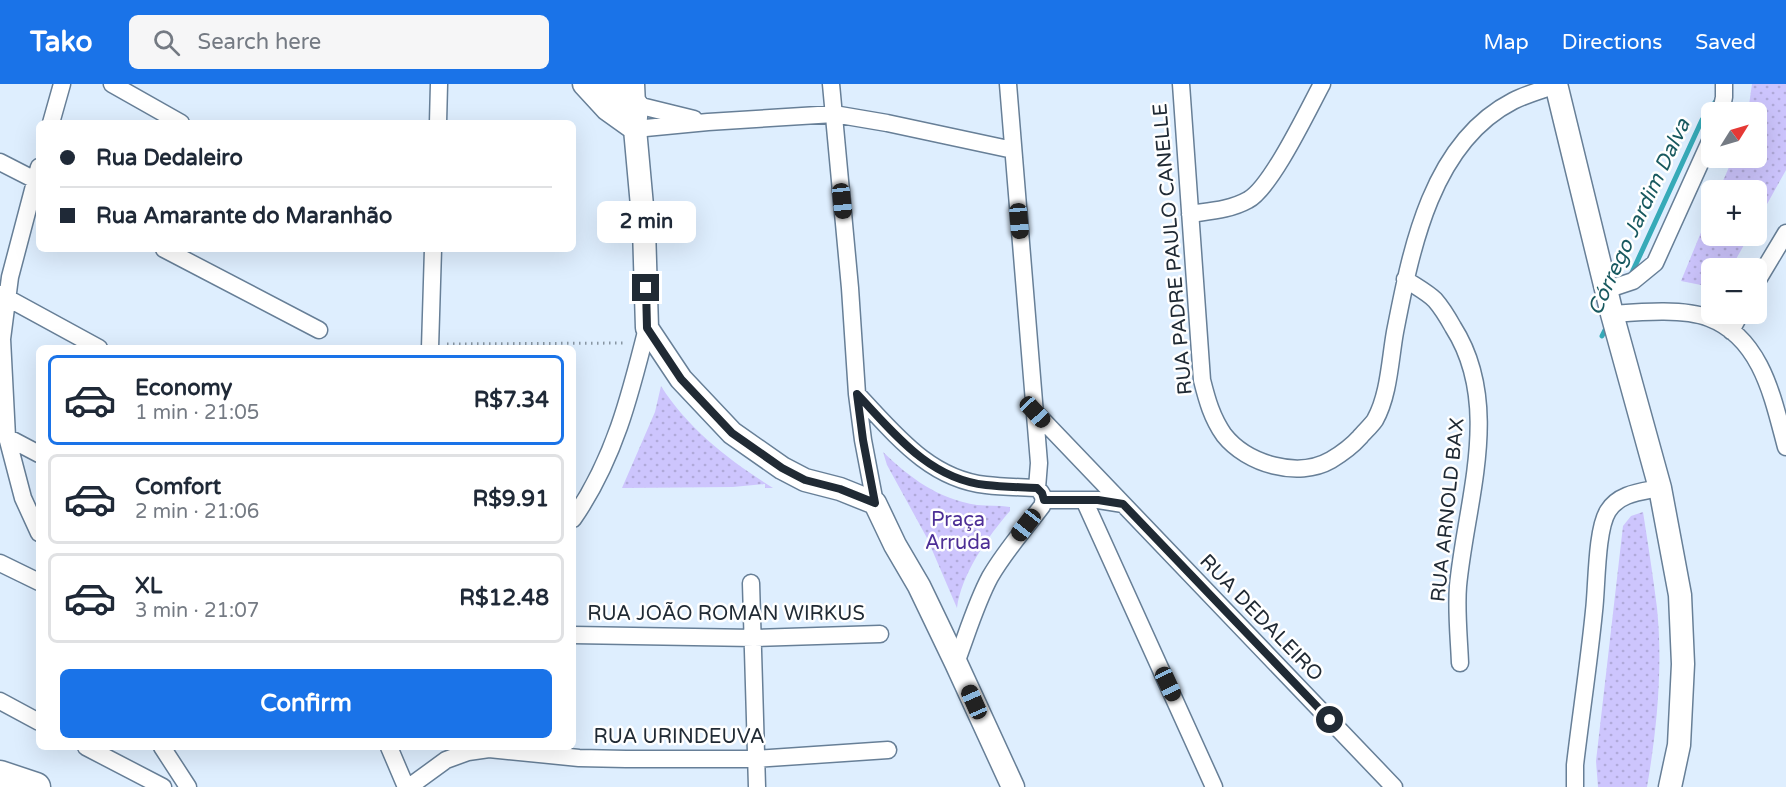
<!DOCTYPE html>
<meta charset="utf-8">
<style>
body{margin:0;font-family:"Varela Round",sans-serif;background:#f6f6f7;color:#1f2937;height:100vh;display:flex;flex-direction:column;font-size:22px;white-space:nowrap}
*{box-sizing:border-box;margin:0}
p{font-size:20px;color:#747a83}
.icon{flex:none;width:33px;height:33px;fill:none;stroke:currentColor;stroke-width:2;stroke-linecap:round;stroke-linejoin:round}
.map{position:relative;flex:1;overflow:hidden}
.panel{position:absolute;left:36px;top:261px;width:540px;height:405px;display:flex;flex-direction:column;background:#fff;border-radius:9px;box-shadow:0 6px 24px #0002}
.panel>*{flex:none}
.guide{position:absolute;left:36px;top:36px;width:540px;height:132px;border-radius:9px;box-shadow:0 6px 24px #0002;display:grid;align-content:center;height:132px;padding:0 24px;background:#fff}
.needle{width:39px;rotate:53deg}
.buttons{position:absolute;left:1701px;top:18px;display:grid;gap:12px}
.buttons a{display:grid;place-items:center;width:66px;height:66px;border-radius:9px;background:#fff;box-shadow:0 6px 24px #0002;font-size:30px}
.end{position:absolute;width:27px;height:27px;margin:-14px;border:8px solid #202a34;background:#fff;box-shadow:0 0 0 3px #fff}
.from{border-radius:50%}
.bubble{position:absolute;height:42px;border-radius:9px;background:#fff;box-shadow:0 6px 24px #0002;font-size:20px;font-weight:700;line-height:42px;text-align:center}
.car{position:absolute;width:18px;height:36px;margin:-18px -9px;border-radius:8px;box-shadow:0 0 4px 2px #0007;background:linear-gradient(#222 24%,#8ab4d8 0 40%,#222 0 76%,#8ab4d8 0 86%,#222 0)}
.guide b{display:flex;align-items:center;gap:21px;height:57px;font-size:22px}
.guide b+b{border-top:2px solid #e0e1e3}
.guide i{width:15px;height:15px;background:#1f2937}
ul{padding:10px 0 0;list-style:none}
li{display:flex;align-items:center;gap:18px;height:90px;margin:0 12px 9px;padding:0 12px;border:3px solid #e0e1e3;border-radius:9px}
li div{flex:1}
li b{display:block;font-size:22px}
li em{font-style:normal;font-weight:700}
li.active{border-color:#1a73e8}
li>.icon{width:54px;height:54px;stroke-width:1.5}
.button{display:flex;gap:12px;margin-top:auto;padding:12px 24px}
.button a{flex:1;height:69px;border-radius:9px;background:#1a73e8;color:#fff;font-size:24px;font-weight:700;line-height:69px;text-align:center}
header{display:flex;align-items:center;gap:36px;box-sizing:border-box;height:84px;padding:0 30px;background:#1a73e8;color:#fff}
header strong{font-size:28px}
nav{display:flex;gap:33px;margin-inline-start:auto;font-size:21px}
.search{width:420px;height:54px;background:#f6f6f7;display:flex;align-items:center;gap:15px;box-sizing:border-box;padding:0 21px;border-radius:9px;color:#747a83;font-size:22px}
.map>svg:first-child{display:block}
.park{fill:url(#park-dots)}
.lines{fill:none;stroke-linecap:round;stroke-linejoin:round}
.stream{stroke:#36aab8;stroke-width:5}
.street-casing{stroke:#677f97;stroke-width:19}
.secondary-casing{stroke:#677f97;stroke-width:25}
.highway-casing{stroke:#677f97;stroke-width:31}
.path{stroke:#8896a3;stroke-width:3;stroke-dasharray:1.5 4.5;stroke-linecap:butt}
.street{stroke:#fff;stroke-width:16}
.secondary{stroke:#fff;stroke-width:22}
.highway{stroke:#fff;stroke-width:28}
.route{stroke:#202a34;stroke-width:8}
.labels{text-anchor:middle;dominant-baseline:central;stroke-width:5;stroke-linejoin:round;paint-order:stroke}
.street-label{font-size:20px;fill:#202a34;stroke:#fff}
.park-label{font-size:20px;fill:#4d2f96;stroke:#fff}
.water-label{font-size:21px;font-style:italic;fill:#18595f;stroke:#fff}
</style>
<header>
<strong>Tako</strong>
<div class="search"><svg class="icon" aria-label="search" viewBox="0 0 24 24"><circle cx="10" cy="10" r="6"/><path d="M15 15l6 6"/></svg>Search here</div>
<nav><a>Map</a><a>Directions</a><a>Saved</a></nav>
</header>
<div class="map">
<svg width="1786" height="703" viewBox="0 0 1786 703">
<defs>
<pattern id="park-dots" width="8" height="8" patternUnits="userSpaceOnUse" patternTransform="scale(1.5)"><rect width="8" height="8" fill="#cdc5fd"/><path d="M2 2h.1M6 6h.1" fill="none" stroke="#b0a9d9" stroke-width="1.8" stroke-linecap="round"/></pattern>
</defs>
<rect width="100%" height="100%" fill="#deeefe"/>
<!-- park -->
<path class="park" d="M1752,0H1786V86L1757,138L1756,106H1719L1733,74H1756V28H1748Z
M1711,124L1712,152H1749L1731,184H1712L1711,203L1681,197Z
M661,302C688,345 730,377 773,404H765V400L733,403L622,404L655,328Z
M883,368C910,394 938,415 977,421C988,422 999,421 1010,423V427C988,452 961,491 957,524L927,454L887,381Z
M1643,428C1648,460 1653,492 1657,524C1663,583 1657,645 1647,703H1598L1596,677L1623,442L1631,432Z"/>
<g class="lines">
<!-- stream -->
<path class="stream" d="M1630,193L1702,36L1719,13
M1602,252L1607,242"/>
<defs>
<path id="street" d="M112,0L181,39
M636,0L637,21L694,35
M831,0L850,204L857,310L863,356L875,419
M1008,0L1039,379L1037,404
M1181,0L1202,296C1207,316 1212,334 1224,351C1247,380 1298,395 1331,376C1341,370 1352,362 1360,353C1364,348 1371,342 1375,336C1389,311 1390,276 1395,248C1411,166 1431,59 1513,17C1527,10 1542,6 1556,1
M1721,28L1724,13V0
M51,39L62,0
M438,39L439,0
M635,45L708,38L834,30L887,39L1013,66
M0,78L39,98
M39,83L10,193L2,255L7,353L23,414L39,449
M1190,130C1210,127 1230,126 1248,116C1271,104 1308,26 1322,0
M164,165L319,246
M1405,195C1415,202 1427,208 1435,216C1442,224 1448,234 1453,243C1503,321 1466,417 1458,502C1456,527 1459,554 1460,579
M1756,199L1786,149
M1606,206L1633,197L1655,179L1712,53
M0,210L99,264
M1612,230C1639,228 1684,224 1709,234C1762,254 1773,315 1786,363
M1731,247L1740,230
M430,264L433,165
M857,310C894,349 929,395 986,401C1003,403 1020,403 1037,404C1043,410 1045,414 1042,422C1024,446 1005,467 990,493C976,519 967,550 956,579
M1035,328L1394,703
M3,351L39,370
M1044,416H1098L1123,420
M1084,416L1214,703
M573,435C614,376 630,312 647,244
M0,479L39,498
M751,499L757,703
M573,551L754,554L880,550
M0,617L39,638
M86,663L163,703
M162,663L188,703
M389,663L406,703
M409,703L446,676L468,668L489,665L579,674L626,675H756L888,666
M1575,703V681C1581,630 1589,578 1594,527C1597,503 1596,446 1608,427C1619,409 1641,408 1660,404"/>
<path id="secondary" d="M584,0L607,25L635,45
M610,0L637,21L635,45L644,144L647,244L681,295L732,349L782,384L805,396L840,405L875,419L895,461L919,502L956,579L1013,703
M1556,0L1612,230L1660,404L1680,511L1683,580L1679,661L1670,703"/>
<path id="highway" d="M0,691L36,703"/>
</defs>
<!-- street casing -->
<use href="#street" class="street-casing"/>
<!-- secondary casing -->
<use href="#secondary" class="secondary-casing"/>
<!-- highway casing -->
<use href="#highway" class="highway-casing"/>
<!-- path -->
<path class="path" d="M447,260L626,259"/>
<!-- street -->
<use href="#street" class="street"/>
<!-- secondary -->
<use href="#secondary" class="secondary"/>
<!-- highway -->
<use href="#highway" class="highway"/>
</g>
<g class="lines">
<!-- route -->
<path class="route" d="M646,204L647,244L681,295L732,349L782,384L805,396L840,405L875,419L863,356L857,310C894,349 929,395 986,401C1003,403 1020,403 1037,404L1042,409L1044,416H1098L1123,420L1330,636"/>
</g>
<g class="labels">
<!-- street labels -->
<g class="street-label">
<text transform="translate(1173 165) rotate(-95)">RUA PADRE PAULO CANELLE</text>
<text transform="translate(1448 426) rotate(-84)">RUA ARNOLD BAX</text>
<text x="726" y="530">RUA JOÃO ROMAN WIRKUS</text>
<text transform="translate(1261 534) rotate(46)">RUA DEDALEIRO</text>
<text x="679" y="653">RUA URINDEUVA</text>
</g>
<!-- park labels -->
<g class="park-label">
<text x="958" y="436">Praça<tspan x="958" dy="23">Arruda</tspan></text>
</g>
<!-- water labels -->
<g class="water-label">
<text transform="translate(1639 133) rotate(-65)">Córrego Jardim Dalva</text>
</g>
</g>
</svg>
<div class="buttons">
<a><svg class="needle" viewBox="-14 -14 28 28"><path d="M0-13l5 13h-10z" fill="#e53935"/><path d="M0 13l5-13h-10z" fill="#747a83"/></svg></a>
<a>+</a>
<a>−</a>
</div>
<i class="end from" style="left:1330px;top:636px"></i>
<i class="end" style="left:646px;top:204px"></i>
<div class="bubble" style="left:597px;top:117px;width:99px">2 min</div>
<i class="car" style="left:842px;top:117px;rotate:174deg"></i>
<i class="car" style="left:1019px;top:137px;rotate:175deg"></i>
<i class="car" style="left:1035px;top:328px;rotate:137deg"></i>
<i class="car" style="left:1026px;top:441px;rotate:218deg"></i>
<i class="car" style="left:1168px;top:600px;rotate:155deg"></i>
<i class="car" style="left:974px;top:618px;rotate:336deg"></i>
<div class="guide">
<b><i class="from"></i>Rua Dedaleiro</b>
<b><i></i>Rua Amarante do Maranhão</b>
</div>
<section class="panel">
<ul>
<li class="active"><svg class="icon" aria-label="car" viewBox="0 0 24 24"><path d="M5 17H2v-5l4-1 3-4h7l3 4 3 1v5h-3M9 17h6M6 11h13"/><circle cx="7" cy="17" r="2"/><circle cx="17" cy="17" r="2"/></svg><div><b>Economy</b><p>1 min · 21:05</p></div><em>R$7.34</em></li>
<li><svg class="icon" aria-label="car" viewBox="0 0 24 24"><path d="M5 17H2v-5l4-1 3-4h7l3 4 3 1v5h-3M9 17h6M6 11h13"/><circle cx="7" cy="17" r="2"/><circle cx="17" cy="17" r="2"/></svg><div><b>Comfort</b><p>2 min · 21:06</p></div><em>R$9.91</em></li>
<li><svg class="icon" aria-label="car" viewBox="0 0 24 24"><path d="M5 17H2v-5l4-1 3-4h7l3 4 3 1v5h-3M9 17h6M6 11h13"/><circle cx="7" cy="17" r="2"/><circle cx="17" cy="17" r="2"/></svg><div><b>XL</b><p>3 min · 21:07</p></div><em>R$12.48</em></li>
</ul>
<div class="button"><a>Confirm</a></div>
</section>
</div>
